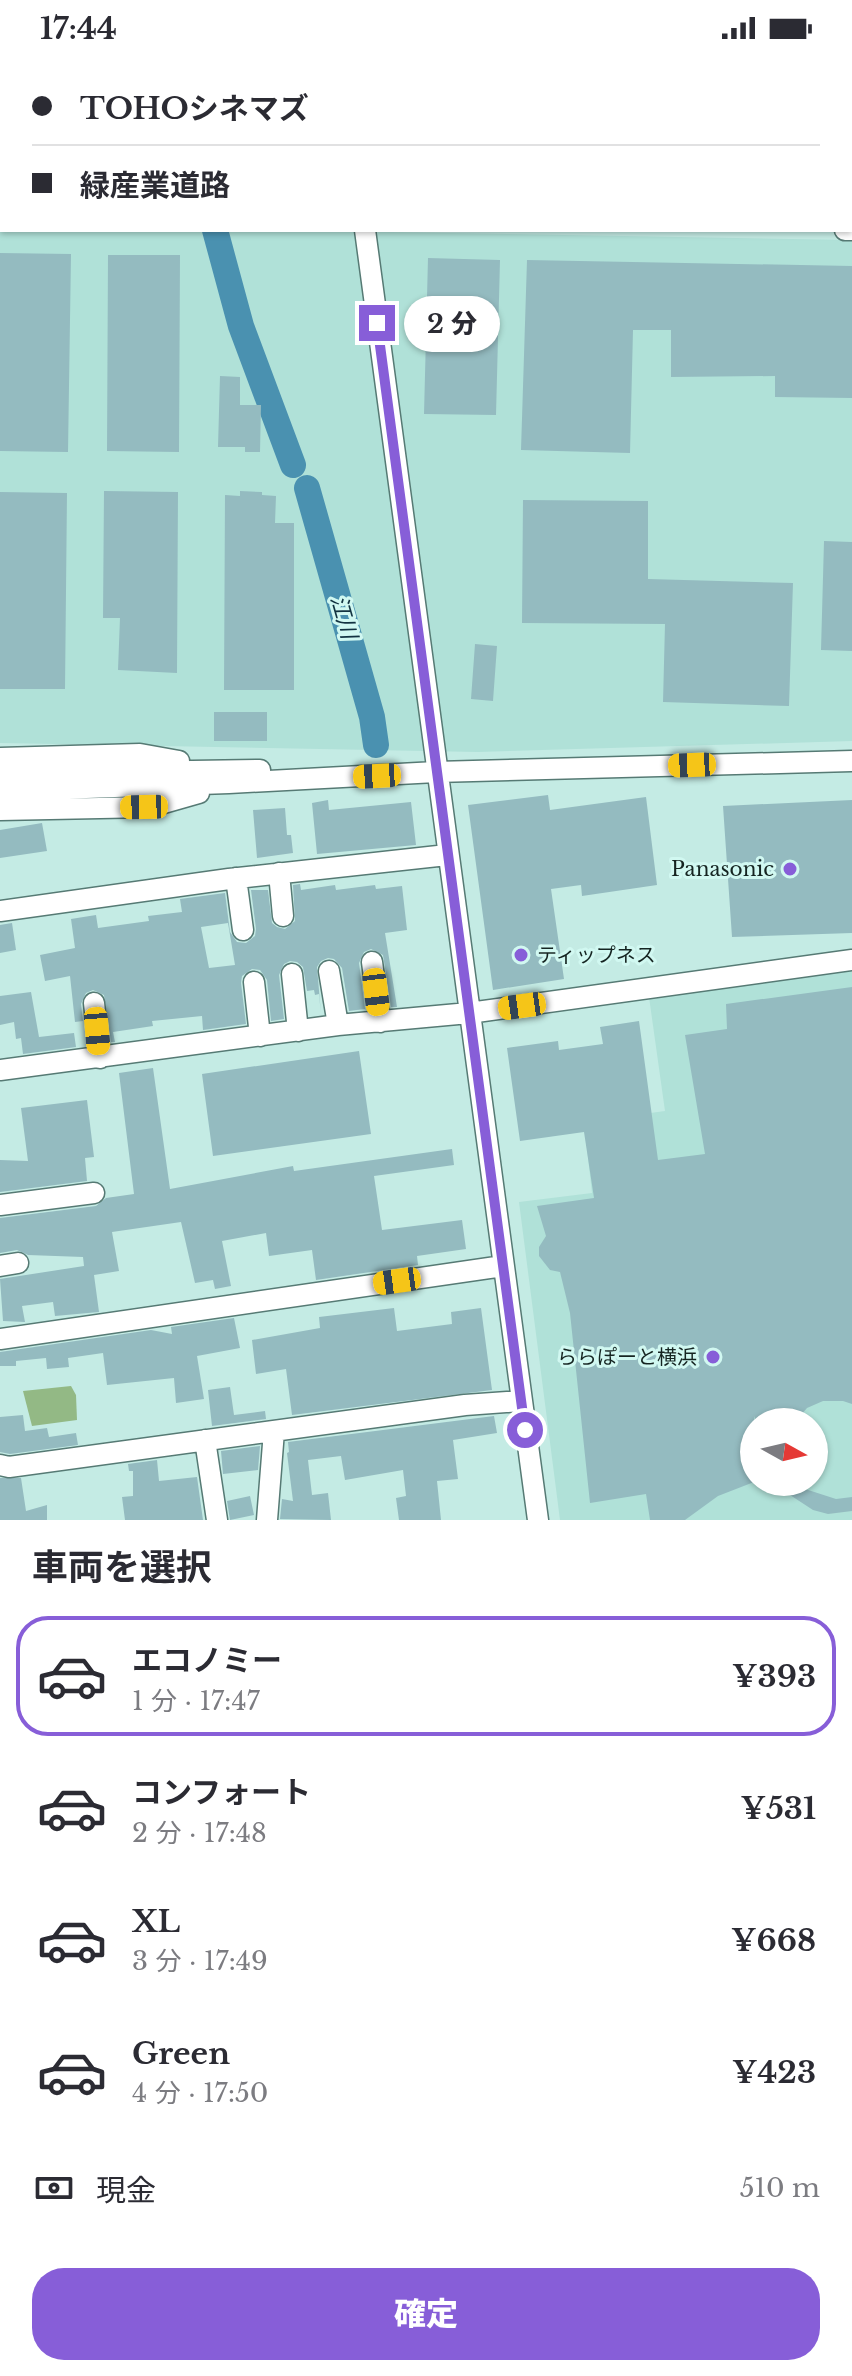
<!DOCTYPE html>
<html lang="ja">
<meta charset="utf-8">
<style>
body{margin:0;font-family:"Libre Baskerville","Noto Sans JP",serif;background:#f2f2f3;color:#2b2b33;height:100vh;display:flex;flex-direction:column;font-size:30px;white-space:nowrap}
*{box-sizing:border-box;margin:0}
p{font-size:26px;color:#7c7c81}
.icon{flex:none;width:44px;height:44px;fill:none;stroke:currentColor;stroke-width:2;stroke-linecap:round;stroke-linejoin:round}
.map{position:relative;height:1464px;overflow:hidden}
.sheet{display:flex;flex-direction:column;background:#fff;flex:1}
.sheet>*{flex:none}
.banner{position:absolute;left:0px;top:0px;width:852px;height:176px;box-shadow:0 2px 6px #0004;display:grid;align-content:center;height:176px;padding:0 32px;background:#fff}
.needle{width:52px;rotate:98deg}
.buttons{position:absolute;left:740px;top:1352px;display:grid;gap:16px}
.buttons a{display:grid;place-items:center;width:88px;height:88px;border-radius:50%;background:#fff;box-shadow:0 2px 6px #0004;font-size:40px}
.end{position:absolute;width:36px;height:36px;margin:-18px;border:10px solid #875ed8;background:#fff;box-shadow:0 0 0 4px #fff}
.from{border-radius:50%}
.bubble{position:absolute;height:56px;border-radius:28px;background:#fff;box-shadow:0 2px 6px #0004;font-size:26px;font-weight:800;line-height:56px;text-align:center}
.car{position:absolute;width:24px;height:48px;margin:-24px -12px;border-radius:10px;box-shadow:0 0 6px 2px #0007;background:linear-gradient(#f5c518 24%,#345 0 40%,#f5c518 0 76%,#345 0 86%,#f5c518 0)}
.banner b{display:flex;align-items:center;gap:28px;height:76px;font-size:30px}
.banner b+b{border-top:2px solid #e1e1e2}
.banner i{width:20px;height:20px;background:#2b2b33}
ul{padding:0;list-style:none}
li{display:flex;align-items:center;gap:24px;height:120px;margin:0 16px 12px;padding:0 16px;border:4px solid transparent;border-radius:32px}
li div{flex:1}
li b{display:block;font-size:30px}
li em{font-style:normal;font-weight:800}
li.selected{border-color:#875ed8}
li>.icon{width:72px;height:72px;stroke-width:1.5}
h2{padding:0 32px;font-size:36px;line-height:96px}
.pay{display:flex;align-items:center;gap:20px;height:88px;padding:0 32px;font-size:30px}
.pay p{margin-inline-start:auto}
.action{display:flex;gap:16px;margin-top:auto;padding:16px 32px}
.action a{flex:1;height:92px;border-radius:32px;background:#875ed8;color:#fff;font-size:32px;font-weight:800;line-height:92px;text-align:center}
.status{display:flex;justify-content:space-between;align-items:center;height:56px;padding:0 40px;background:#fff;direction:ltr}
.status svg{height:22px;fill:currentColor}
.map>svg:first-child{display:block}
.built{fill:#b0e1d8;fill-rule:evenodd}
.forest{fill:#93b985}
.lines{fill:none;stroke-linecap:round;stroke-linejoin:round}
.river{stroke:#4a91b0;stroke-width:26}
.building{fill:#94bbc0;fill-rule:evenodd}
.minor-casing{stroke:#567a74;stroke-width:23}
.minor{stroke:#fff;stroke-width:20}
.route{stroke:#875ed8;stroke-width:10}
.poi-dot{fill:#875ed8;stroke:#d1f8f1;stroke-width:3}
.labels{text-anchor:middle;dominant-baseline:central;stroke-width:6;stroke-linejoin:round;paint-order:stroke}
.poi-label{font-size:20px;fill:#152421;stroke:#d1f8f1;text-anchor:end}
.water-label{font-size:22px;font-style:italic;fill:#123341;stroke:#d1f8f1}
</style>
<div class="status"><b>17:44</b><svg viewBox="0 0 49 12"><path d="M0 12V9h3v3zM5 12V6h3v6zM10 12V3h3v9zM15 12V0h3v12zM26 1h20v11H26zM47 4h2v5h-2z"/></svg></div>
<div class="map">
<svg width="852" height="1464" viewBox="0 0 852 1464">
<rect width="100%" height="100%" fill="#c4ebe4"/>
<!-- built -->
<path class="built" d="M0,169L2,174H271L852,184V685L478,696L0,687Z
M852,914V1464H560L519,1146L592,1137L584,1066L665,1055L649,941ZM754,1366H814V1426H754Z"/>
<!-- forest -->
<path class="forest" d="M71,1330L76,1339L77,1364L32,1370L23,1335Z"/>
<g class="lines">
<!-- river -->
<path class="river" d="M150,0L151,2
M215,174L241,270L293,409
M307,432L372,661L376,689"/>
</g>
<!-- building -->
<path class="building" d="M0,197L71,198L68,396L0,395Z
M108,199H180L179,396L107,395Z
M428,202L500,204L496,359L424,358Z
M527,204L852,210V342L775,341V320L671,321V274H633L630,397L521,394Z
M220,320L240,321V349H261L260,396H245V391H218Z
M104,435L178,436L177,617L118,614L120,562H103Z
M240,435L262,436V439L276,440L275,467H294V634H224L225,439L240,440Z
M0,436L67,437L65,633H0Z
M523,444L648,445V523L793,527L789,650L663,646L665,568L522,567Z
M824,485L852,486V595L821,594Z
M475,588L497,590L493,645L471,643Z
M214,656H267V685H214Z
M548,739L550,754L646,741L657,829L582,840L581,829L551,833L564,923L493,934L468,749Z
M328,744L329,754L411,746L416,789L317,798L312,747Z
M852,744V877L732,881L723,750Z
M285,752L287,779H291L293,797L257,802L253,754Z
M42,767L47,795L0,802V774Z
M300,828L301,834L335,829L336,834L375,829L376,833L402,830L407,874L385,877L397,951H391L383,899L371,893L364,896L359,907L365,953L349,955L342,912L334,903L328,902L321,905L317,911L321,958L319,938L315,939L314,934L307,935L303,911L297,906L290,905L284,908L279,919L284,963L271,965L267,924L260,914L252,913L242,920L241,927L246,968L203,974L202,960L152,965L153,970L113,976L115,986H111L104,939L93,934L86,937L81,948L83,965L75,966L70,920L45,925L40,899L75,892L71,863L96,859L98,872L149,865L148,860L182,856L180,843L225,837L230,876L237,886L246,887L255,880L256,873L251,834H268L272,867L277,871L285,873L295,865L293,829ZM228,867L235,909L209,912L201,871Z
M12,867L16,894L0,897V869Z
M852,931V1348L843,1345H823L807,1352L795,1366H756L754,1360V1426L718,1440L685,1464H650L646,1438L590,1447L570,1257L560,1216L550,1214L539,1200V1191L546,1180L537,1150L594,1142L584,1076L520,1085L507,992L558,985L559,994L603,988L600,971L639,965L658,1104L705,1098L685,979L727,973L726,948Z
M31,936L39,981L74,977L76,991L23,998L21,982L16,983L14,966L0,969V940Z
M359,995L371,1078L213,1100L202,1018Z
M153,1012L170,1133L293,1110L294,1115L452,1093L454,1109L374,1120L382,1174L462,1164L466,1193L417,1200L418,1209L316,1224L312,1194L269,1200L266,1177L222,1185L231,1230L215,1233L213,1224L195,1227L181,1166L112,1176L119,1215L94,1219L99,1256L55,1260L53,1246L22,1250L25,1266L3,1265L0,1223L84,1210L83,1201L28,1199L17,1194L0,1197V1162L96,1150L106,1142L134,1138L119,1017Z
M87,1044L94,1101L85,1102L87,1125L0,1136V1104L28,1105L21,1052Z
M394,1252L397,1275L452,1268L451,1256L481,1252L492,1334L292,1359L286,1313L256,1318L252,1284L320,1272L319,1261Z
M234,1262L240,1292L197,1300L204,1343L176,1347L174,1322L107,1329L103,1297L68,1302L69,1311L47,1313L46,1302L16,1305V1310H0V1296L151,1274L172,1278L171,1271Z
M230,1331L234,1359L265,1355L266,1363L212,1370L208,1334Z
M23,1359L25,1375L47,1372L49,1381L76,1377L78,1389L10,1398L0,1396V1361Z
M494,1360L497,1377L453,1384L458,1423L437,1425L441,1464H399L396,1442L406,1440L403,1414L345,1424L341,1400L308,1404L312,1439L328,1437L331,1464L280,1463L282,1443L293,1445L287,1397L289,1396L288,1386Z
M260,1390L258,1414L223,1418L221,1395Z
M157,1404L159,1425L197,1421L203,1464H125L122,1441L133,1440V1415H129L128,1408Z
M0,1422H21L26,1455L47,1449V1464H0Z
M777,1426H799L805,1433L836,1443L852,1441V1455L828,1458L813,1454L790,1439Z
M250,1440L254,1459L230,1464L227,1445Z"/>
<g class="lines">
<defs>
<path id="minor" d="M139,0L140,2
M342,0V2
M0,162L2,163
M365,174L538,1464
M845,174H852
M0,702L140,698L179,705
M0,718L260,714
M0,735L229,727L436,716L852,705
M0,754L150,751L199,737
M279,817L283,860
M236,822L243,874
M0,855L229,823L447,799
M372,906L380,966
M329,915L338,969
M292,918L298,975
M254,926L260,980
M94,947L100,1002
M0,1014L338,969L469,957L852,904
M0,1149L94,1137
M0,1210L18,1207
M0,1283L503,1210
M205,1384L217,1464
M0,1409L9,1411L465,1349L521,1345
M267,1464L274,1375"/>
</defs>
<!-- minor casing -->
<use href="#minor" class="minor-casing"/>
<!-- minor -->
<use href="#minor" class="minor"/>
</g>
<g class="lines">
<!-- route -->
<path class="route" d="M377,267L525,1374"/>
</g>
<!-- markers -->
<g class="poi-dot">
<circle cx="790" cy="813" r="8"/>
<circle cx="521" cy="899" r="8"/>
<circle cx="713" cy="1301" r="8"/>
</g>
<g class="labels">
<!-- poi labels -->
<g class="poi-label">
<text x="774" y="813">Panasonic</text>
<text x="537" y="899" text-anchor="start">ティップネス</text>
<text x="697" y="1301">ららぽーと横浜</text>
</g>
<!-- water labels -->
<g class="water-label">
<text transform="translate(344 561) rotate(74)">江川</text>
</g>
</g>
</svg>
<div class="buttons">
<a><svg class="needle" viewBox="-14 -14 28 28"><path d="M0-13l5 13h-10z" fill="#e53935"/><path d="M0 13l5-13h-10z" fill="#7c7c81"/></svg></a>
</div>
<i class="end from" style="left:525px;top:1374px"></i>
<i class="end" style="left:377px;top:267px"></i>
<div class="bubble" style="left:404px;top:240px;width:96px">2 分</div>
<i class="car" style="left:692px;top:709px;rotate:268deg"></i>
<i class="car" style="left:377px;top:720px;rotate:267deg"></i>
<i class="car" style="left:144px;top:751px;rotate:269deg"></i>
<i class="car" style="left:376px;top:936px;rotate:173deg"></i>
<i class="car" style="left:522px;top:950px;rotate:262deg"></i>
<i class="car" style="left:97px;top:975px;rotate:175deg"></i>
<i class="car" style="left:397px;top:1225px;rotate:262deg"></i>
<div class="banner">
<b><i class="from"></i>TOHOシネマズ</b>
<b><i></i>緑産業道路</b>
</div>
</div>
<section class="sheet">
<h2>車両を選択</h2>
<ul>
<li class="selected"><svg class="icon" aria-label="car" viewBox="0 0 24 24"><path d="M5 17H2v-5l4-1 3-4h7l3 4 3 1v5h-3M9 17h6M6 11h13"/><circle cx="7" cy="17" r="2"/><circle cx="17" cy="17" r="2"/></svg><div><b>エコノミー</b><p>1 分 · 17:47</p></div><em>¥393</em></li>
<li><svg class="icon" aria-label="car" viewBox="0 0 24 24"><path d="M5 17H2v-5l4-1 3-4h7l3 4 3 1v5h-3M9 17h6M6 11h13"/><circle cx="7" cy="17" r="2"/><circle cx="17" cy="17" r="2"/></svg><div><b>コンフォート</b><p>2 分 · 17:48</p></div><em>¥531</em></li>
<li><svg class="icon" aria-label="car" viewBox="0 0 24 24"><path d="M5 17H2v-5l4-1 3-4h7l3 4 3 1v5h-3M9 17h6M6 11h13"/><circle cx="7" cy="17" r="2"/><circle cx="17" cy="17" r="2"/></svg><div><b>XL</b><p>3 分 · 17:49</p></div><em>¥668</em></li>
<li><svg class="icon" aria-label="car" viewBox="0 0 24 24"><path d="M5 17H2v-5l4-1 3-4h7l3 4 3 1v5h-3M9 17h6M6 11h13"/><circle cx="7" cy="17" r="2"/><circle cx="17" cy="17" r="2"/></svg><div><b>Green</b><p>4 分 · 17:50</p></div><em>¥423</em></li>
</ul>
<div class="pay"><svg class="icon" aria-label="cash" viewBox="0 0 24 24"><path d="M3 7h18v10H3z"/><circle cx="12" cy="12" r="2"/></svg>現金<p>510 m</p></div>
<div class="action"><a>確定</a></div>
</section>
